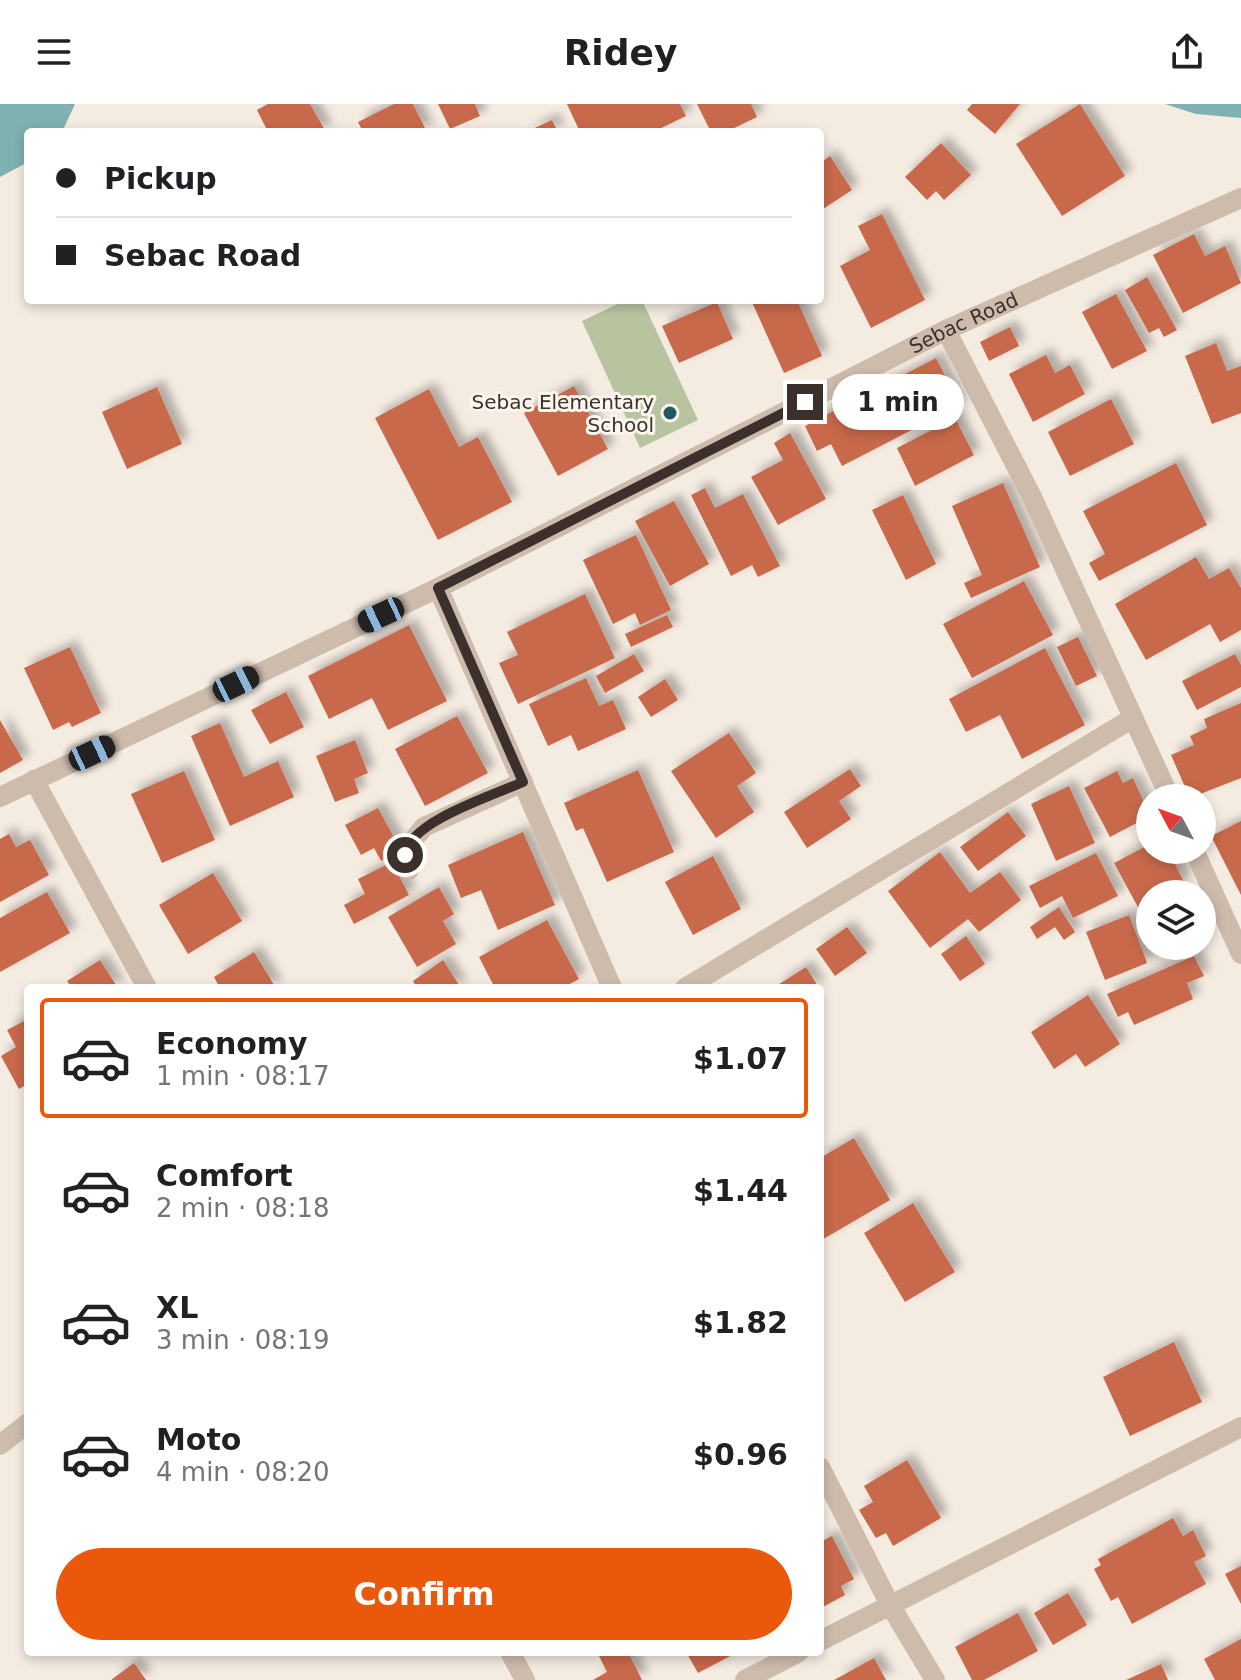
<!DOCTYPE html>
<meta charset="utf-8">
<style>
body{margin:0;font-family:"DejaVu Sans",sans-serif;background:#f2f2f2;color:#202124;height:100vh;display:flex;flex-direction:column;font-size:30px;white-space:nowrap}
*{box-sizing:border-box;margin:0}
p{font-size:26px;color:#757577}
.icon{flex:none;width:44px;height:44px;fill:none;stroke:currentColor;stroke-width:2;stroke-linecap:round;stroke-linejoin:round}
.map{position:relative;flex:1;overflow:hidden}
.sheet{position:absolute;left:24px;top:880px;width:800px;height:672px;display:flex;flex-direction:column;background:#fff;border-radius:8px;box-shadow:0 4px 12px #0003}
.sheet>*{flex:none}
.banner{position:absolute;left:24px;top:24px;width:800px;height:176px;border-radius:8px;box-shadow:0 4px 12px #0003;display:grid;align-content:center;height:176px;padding:0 32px;background:#fff}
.needle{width:52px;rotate:311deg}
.fabs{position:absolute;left:1136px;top:680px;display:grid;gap:16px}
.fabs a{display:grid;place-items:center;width:80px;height:80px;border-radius:50%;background:#fff;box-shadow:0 4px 12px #0003;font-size:40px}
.end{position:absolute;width:36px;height:36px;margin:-18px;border:10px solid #3b302b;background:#fff;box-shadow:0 0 0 4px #fff}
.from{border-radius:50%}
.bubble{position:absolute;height:56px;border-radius:28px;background:#fff;box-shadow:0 4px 12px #0003;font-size:26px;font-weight:600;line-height:56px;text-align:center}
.car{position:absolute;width:24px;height:48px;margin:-24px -12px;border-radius:10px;box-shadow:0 0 6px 2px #0007;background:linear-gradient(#222 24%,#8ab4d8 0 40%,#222 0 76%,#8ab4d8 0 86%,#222 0)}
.banner b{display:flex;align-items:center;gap:28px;height:76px;font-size:30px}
.banner b+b{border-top:2px solid #e0e0e0}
.banner i{width:20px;height:20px;background:#202124}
ul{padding:14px 0 0;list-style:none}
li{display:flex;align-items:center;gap:24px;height:120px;margin:0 16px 12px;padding:0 16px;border:4px solid transparent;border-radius:8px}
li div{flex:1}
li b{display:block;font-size:30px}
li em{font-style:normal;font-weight:600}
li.on{border-color:#ea580c}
li>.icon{width:72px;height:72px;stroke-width:1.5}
.cta{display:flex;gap:16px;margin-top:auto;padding:16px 32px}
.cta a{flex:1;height:92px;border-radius:48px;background:#ea580c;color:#fff;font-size:32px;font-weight:600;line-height:92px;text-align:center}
header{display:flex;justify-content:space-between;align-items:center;height:104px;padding:0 32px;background:#fff;font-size:36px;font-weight:600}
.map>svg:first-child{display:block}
.green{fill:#b8c4a0}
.water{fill:#7fb0b2}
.building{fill:#c8694b;filter:url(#shadow)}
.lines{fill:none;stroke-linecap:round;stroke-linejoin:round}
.minor{stroke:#cdbbac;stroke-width:20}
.route{stroke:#3b302b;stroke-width:10}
.poi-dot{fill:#1f5a5e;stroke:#fbf5ee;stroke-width:3}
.labels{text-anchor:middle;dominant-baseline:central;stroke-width:6;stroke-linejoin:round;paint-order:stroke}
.street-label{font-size:20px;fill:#3b302b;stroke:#fbf5ee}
.poi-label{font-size:20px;fill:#3b302b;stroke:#fbf5ee;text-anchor:end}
</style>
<header><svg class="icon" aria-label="menu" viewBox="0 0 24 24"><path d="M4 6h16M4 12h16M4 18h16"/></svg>Ridey<svg class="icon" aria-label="share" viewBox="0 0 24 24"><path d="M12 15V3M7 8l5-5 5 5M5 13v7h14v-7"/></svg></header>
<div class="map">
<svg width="1241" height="1576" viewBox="0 0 1241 1576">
<defs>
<filter id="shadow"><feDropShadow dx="7" dy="-7" stdDeviation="4" flood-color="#0004"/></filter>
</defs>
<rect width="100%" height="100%" fill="#f4ebe1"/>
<!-- green -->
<path class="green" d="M626,196H642L698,316L640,344L582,217Z"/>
<!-- water -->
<path class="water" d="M0,0H75L62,28H28V58L0,73Z
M1165,0H1241V14L1196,10Z"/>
<!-- building -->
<path class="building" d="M268,0H310L326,28H268L257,6Z
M394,0H413L427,28H363L358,18Z
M438,0H475L480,12L450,25Z
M567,0H680L686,12L653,28H580Z
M697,0H751L757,13L726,28H711Z
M972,0H1020L995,30L967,6Z
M1080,0L1125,72L1062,112L1016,40Z
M552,16L558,28H526Z
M941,39L971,71L944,96L936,87L927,96L905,73Z
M830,52L852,86L820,107V59Z
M882,110L925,196L871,224L840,162L870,146L858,122Z
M1194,130L1205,152L1225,142L1241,179L1183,209L1153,151Z
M1147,173L1177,226L1164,233L1159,224L1149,229L1125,186Z
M1116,190L1147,247L1112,265L1082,208Z
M751,196H797L822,252L784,269Z
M717,198L733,235L679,259L662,222Z
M1010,223L1019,242L989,257L980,238Z
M1216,239L1227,267L1241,262V309L1212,320L1185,252Z
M1046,251L1055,269L1070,261L1085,290L1033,318L1009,270Z
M936,254L960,301L842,362L831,340L817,347L805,322Z
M574,282L608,345L558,372L524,309Z
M157,283L182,340L127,365L102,308Z
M429,285L459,343L478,333L512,398L438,436L375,314Z
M1111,295L1134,340L1070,372L1048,328Z
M955,314L974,351L915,382L897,344Z
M790,329L826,395L778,421L751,373L783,356L774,339Z
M1176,359L1207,421L1099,477L1089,459L1105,450L1083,407Z
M1003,379L1040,463L971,494L964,479L982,471L952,402Z
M705,384L715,404L743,390L780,462L758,473L752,461L731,472L691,391Z
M903,391L936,460L906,476L872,406Z
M674,397L709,460L670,482L635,417Z
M636,431L671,506L640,521L635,509L613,520L583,456Z
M1196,453L1209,475L1229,464L1241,484V526L1220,538L1210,520L1146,556L1115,500Z
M1024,477L1053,531L972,574L943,520Z
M585,490L615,554L518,600L499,559L518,551L507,528Z
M667,511L673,523L631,543L625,530Z
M409,521L447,597L388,626L372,594L329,615L308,572Z
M1078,533L1097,572L1076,582L1057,543Z
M70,543L101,609L72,623L69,618L53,626L24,564Z
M1045,544L1085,621L1022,655L1000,611L966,628L949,595Z
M634,550L644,567L605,589L596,572Z
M1235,550L1241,561V583L1197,606L1182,577Z
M586,574L599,602L613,596L626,625L578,647L571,631L548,642L529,600Z
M665,575L678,596L651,613L638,593Z
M286,588L304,623L270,640L251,606Z
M1241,599V674L1190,694L1171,651L1194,641L1190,632L1207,624L1204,615Z
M457,612L488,669L425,702L395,645Z
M0,616L23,656L0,669Z
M220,619L244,673L278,657L294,693L230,722L191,632Z
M729,629L756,669L737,682L754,708L716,734L671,667Z
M355,636L368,669L354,675L359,689L335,698L316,652Z
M850,665L861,682L839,697L851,715L807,744L784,708Z
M638,666L674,748L607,778L583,724L576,727L564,699Z
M184,667L215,736L162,759L131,690Z
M1117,667L1123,679L1133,674L1150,712L1110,733L1084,684Z
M1069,682L1095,739L1056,757L1031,700Z
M378,704L401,746L381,757L374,744L361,751L345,721Z
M1008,708L1026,732L978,767L960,743Z
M1241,717V791L1211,732Z
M523,728L555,801L498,826L481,786L461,794L448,761Z
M9,730L16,743L30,736L49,771L0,798V735Z
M1150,740V746H1168L1185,780L1166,790H1150V799L1139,805L1114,759Z
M940,748L970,789L1000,768L1021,796L979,828L968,815L930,844L888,787Z
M1096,749L1118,792L1073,814L1062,792L1040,804L1029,782Z
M713,752L741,805L693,831L665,778Z
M392,758L409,791L354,820L344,801L365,790L358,775Z
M213,769L242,817L188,850L159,801Z
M439,783L454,810L443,817L456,840L417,863L388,813Z
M47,788L70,829L0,868V814Z
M1059,803L1075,828L1064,836L1055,823L1037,835L1030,823Z
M1129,811L1147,859L1105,876L1086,828Z
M547,816L579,875L562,884H495L479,853Z
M847,823L867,849L835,872L816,845Z
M966,832L985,860L960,877L941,850Z
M254,848L276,884H220L214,873Z
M1194,852L1204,872L1187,879L1193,895L1134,921L1128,908L1118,913L1107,890Z
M100,856L118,884H72L67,877Z
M443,856L461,884H417L413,877Z
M806,863L819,884H773Z
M1088,891L1120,940L1085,963L1076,950L1054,965L1031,928Z
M28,915V980L19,985L1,952L16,943L7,926Z
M854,1034L890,1096L820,1137V1054Z
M913,1099L955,1168L905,1198L864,1129Z
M1174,1238L1202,1298L1130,1332L1103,1273Z
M907,1356L941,1414L893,1442L886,1429L876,1434L859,1406L873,1398L864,1382Z
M1173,1414L1183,1432L1193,1426L1206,1452L1194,1458L1206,1480L1132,1520L1118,1493L1111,1497L1094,1465L1101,1461L1098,1455Z
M832,1432L854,1475L841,1482L845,1491L823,1503L820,1438Z
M1241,1462V1500L1225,1470Z
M1068,1489L1087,1521L1053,1541L1034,1509Z
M1018,1509L1038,1547L984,1576H972L955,1543Z
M1241,1535V1576H1215L1204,1555Z
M597,1548H628L642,1576H593L607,1568Z
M686,1548H738L698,1569Z
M874,1554L886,1576H834Z
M134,1559L146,1576H111Z
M1161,1560L1168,1576H1126Z"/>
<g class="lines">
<!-- minor -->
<g class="minor">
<path d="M946,226L1031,391L1170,694"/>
<path d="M438,484L612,884"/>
<path d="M34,676L147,884"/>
<path id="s1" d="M0,693L438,484L946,226L1241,94"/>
<path d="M1194,746L1241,850"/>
<path d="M409,766L406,744L424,723L523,678"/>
<path d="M685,884L1133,614"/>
<path d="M0,1341L28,1319"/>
<path d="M820,1363L890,1501L935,1576"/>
<path d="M820,1537L1241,1323"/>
<path d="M510,1548L525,1576"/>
<path d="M745,1576L799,1548"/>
</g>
</g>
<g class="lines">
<!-- route -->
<path class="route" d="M405,751C408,718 494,691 523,678L438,484L805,298"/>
</g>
<!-- markers -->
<circle class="poi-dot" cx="670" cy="309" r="8"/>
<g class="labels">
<!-- street labels -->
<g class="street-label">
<text stroke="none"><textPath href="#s1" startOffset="1074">Sebac Road</textPath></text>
</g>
<!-- poi labels -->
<g class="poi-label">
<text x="654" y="298">Sebac Elementary<tspan x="654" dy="23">School</tspan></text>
</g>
</g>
</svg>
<div class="fabs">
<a><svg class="needle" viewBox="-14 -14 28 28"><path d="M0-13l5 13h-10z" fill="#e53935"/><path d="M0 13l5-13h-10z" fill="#757577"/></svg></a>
<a><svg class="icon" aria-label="layers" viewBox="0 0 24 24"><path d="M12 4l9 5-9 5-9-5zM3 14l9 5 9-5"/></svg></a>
</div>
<i class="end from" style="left:405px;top:751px"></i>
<i class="end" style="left:805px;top:298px"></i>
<div class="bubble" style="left:832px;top:270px;width:132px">1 min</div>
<i class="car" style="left:381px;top:511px;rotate:245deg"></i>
<i class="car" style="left:236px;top:580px;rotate:64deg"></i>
<i class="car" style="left:92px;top:649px;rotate:65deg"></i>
<div class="banner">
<b><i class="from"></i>Pickup</b>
<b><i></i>Sebac Road</b>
</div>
<section class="sheet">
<ul>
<li class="on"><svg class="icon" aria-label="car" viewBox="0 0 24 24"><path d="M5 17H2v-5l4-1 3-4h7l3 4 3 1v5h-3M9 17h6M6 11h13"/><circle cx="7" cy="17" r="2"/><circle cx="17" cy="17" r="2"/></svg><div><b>Economy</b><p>1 min · 08:17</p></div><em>$1.07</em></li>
<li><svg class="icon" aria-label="car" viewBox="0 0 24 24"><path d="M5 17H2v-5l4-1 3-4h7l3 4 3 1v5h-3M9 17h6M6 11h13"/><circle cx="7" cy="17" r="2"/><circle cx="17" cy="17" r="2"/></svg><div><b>Comfort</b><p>2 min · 08:18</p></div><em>$1.44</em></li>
<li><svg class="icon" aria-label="car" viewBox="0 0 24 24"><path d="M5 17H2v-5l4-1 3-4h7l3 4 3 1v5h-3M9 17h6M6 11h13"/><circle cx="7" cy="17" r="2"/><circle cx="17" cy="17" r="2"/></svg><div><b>XL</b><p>3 min · 08:19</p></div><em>$1.82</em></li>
<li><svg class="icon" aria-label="car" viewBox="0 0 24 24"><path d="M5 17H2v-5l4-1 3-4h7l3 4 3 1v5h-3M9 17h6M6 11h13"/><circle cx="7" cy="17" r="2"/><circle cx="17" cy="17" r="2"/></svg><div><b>Moto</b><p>4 min · 08:20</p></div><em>$0.96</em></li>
</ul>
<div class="cta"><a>Confirm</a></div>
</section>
</div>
